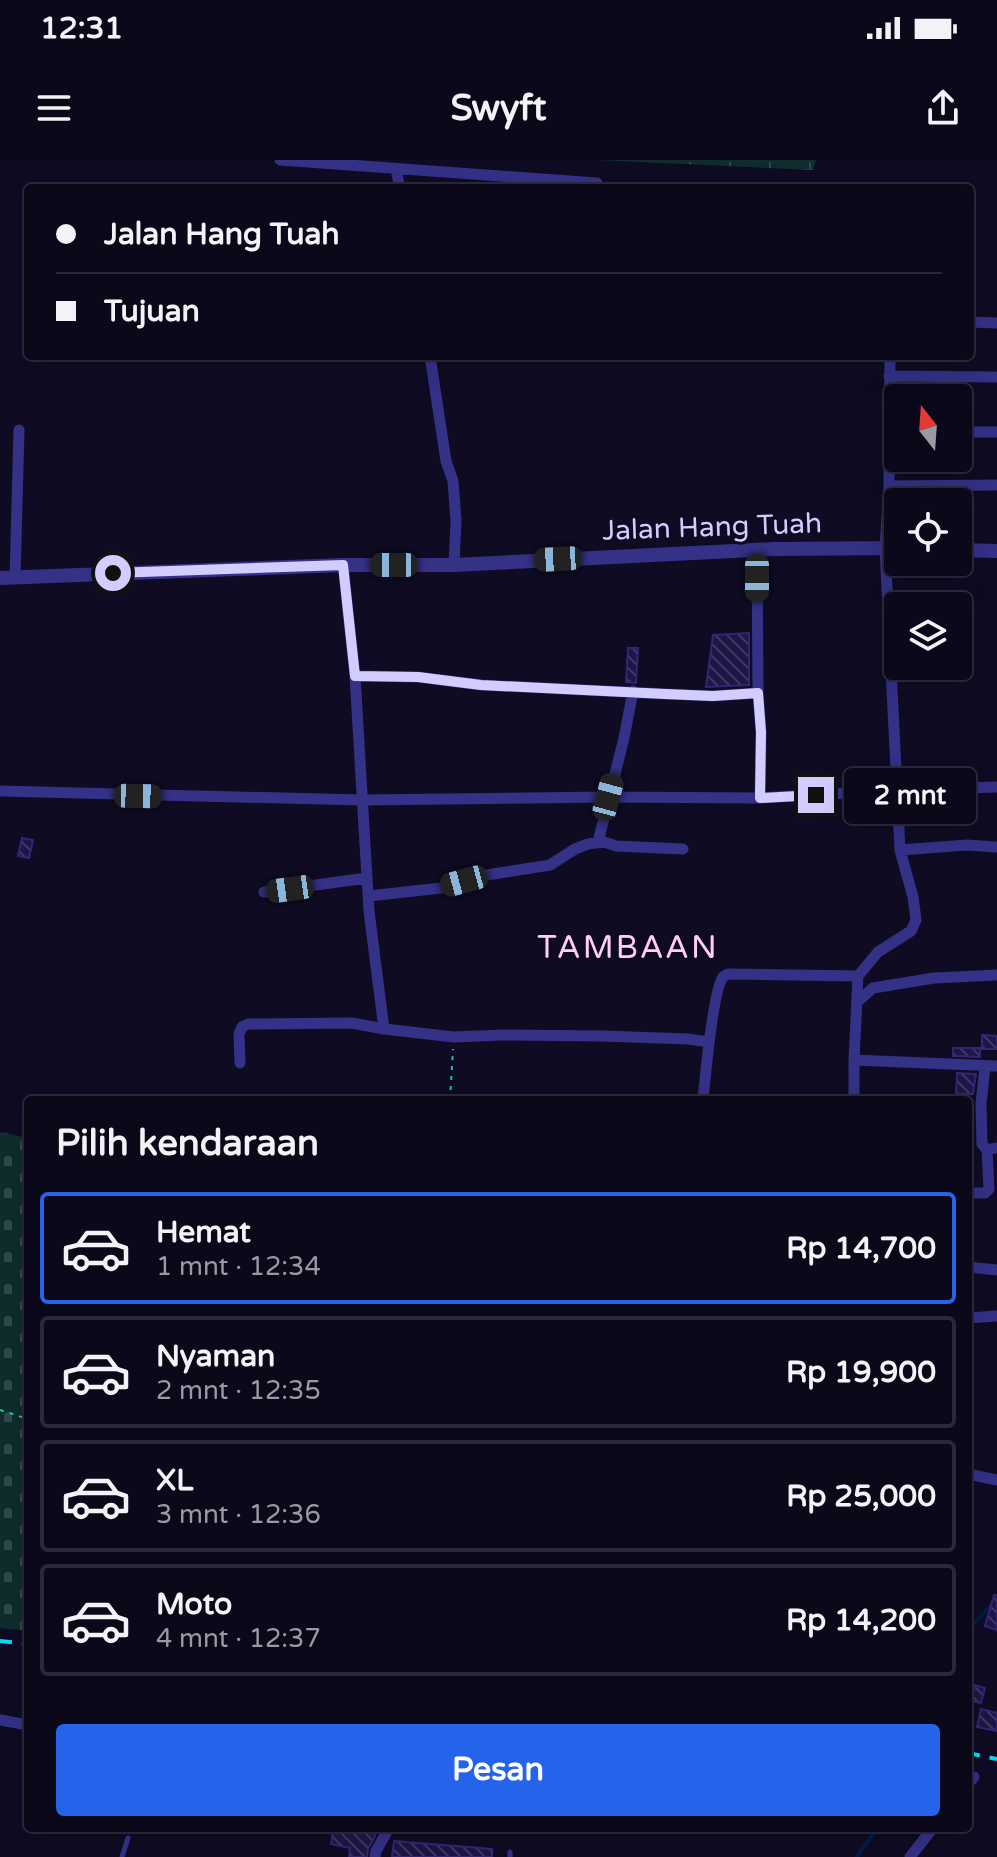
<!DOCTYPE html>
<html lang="id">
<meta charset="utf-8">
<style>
body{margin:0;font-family:"Varela Round",sans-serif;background:#141123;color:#f1f3f6;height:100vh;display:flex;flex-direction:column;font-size:30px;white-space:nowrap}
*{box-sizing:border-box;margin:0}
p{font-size:26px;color:#9a9aa2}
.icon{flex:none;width:44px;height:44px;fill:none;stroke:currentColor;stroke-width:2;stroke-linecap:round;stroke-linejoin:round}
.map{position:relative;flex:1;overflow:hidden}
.details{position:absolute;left:24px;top:936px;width:948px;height:736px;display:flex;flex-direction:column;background:#0b081a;border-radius:8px;box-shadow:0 8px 32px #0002,0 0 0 2px #2b2939}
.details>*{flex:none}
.guide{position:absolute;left:24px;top:24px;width:950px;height:176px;border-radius:8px;box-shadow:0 8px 32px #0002,0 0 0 2px #2b2939;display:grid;align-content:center;height:176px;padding:0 32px;background:#0b081a}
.needle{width:52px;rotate:343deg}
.buttons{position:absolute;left:884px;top:224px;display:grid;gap:16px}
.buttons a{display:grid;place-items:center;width:88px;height:88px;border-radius:8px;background:#0b081a;box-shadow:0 8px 32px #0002,0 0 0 2px #2b2939;font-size:40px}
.end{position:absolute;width:36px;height:36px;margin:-18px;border:10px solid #d3cdff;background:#111;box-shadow:0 0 0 4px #111}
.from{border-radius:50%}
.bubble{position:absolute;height:56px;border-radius:8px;background:#0b081a;box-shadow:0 8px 32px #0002,0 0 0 2px #2b2939;font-size:26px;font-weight:800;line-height:56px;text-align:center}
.car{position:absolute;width:24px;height:48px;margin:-24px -12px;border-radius:10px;box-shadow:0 0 6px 2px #0007;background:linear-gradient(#222 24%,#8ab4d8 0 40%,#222 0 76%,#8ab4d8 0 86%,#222 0)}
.guide b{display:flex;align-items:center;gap:28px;height:76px;font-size:30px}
.guide b+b{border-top:2px solid #2b2939}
.guide i{width:20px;height:20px;background:#f1f3f6}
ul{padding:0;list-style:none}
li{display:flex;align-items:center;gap:24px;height:112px;margin:0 16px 12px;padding:0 16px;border:4px solid #2b2939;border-radius:8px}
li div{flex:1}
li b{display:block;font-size:30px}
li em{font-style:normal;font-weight:800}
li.on{border-color:#2563eb}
li>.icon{width:72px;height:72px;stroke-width:1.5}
h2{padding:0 32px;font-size:36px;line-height:96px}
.button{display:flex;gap:16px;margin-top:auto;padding:16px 32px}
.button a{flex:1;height:92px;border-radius:8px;background:#2563eb;color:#fff;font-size:32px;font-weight:800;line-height:92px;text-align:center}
.status{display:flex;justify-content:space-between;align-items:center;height:56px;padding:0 40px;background:#0b081a;direction:ltr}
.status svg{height:22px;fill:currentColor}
header{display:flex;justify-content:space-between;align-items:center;height:104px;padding:0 32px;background:#0b081a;font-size:36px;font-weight:800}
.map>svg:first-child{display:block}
.wetland{fill:url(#wetland-marsh)}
.cemetery{fill:url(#cemetery-stones)}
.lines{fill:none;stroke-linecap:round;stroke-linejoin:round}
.stream{stroke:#041b43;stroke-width:4}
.building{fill:url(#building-back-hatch);stroke:#342574;stroke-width:2}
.path{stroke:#21bfb6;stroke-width:2;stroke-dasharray:4 6;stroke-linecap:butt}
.service{stroke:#343187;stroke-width:5}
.minor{stroke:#343187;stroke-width:11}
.tertiary{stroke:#343187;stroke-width:14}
.rail{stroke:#00dff8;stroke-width:4;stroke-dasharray:12 10;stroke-linecap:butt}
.route{stroke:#d3cdff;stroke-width:10}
.labels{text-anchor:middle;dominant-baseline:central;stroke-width:6;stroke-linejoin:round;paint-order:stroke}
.street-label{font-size:28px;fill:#d3cdff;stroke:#0f0b23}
.quarter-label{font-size:32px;letter-spacing:2px;fill:#ffcfee;stroke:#0f0b23}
</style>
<div class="status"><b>12:31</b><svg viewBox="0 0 49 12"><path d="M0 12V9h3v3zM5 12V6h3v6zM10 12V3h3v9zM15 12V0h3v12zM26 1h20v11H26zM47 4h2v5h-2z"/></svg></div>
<header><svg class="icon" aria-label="menu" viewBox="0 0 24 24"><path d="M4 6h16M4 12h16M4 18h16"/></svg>Swyft<svg class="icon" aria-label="share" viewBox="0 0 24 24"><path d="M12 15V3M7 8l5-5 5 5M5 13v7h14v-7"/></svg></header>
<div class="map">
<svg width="997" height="1697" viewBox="0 0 997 1697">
<defs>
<pattern id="wetland-marsh" width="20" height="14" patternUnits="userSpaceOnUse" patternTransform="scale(2)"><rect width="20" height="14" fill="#0e2d2c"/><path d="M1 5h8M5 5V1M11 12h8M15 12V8" fill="none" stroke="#304a4c"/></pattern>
<pattern id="cemetery-stones" width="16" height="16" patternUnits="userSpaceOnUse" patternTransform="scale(2)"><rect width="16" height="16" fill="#0e2d2c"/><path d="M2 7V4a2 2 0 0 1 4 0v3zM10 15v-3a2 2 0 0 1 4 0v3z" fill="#304a4c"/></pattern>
<pattern id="building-back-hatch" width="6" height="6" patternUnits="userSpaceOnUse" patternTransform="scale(2)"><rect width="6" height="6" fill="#1f1546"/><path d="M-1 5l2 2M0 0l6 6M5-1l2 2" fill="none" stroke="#3f3662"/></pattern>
</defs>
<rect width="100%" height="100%" fill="#0f0b23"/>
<!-- wetland -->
<path class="wetland" d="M597,0H816L813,10Z"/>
<!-- cemetery -->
<path class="cemetery" d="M0,972L28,978V1471L0,1468Z"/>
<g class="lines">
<!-- stream -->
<path class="stream" d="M968,1470L997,1439
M857,1697L877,1668"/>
</g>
<!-- building -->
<path class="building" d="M749,473V525L706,527L713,475Z
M628,488H638L636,523L626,522Z
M22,678L33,680L29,698L18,696Z
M982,875L997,876V889H982Z
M953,888H980V897L953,896Z
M957,913L976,914L973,934H956Z
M994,1435H997V1470L985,1466Z
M975,1525L985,1528L981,1543L971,1541Z
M981,1549L997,1553V1571L977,1567Z
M358,1668H376L375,1676L368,1689L367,1697H349L350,1688L331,1684L333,1669L357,1673Z
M394,1681L492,1689V1697H392Z"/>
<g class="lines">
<!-- path -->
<path class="path" d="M450,940L453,889
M0,1250L28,1259"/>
<!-- service -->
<path class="service" d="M122,1697L128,1678
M510,1697V1692"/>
<!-- minor -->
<path class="minor" d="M280,0L597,23
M396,10L400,28
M970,162L997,163
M430,196L446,301L453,321L456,360L454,405
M889,216L997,217
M958,272H997
M889,326L997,325
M343,405L355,516L369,751L384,869L454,877L502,875L603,876L688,879L709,882
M15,418L19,270
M355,516L418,517L481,525L665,534L713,536L758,533L757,390
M758,533L761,572L760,638
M0,631L361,640L608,637L760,638L897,630L997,627
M598,682L624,578L633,531
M900,690L967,685L997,687
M264,732L367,718
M369,736L441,728L487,715L550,705L575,689L588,684L604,682L616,686L683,689
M857,842L873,828L934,818L997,815
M854,900L858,816L878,792L911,771L916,760L913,737L900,690L885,388L889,326L890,196
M240,903L239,874L242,867L248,864L352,863L384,869
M985,906L981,944L982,984L987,990L997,988
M703,940C705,920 713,829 723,817C724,816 726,815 728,814L858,816
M854,940V900L997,906
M968,1033H985L989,1029L987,990
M968,1107L997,1110
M968,1158L997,1156
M968,1314L997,1320
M0,1560L28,1565
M968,1624L974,1617
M375,1697L376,1691L389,1668
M910,1697L933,1668"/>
<!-- tertiary -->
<path class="tertiary" d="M958,390L997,391
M0,418L343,405H454L775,389L898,388"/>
<!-- rail -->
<path class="rail" d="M0,1481L28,1484
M968,1593L997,1599"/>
</g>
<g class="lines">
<!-- route -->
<path class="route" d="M113,413L343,405L355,516L418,517L481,525L665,534L713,536L758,533L761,572L760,638L816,635"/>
</g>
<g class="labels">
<!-- street labels -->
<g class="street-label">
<text transform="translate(712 367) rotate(-2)">Jalan Hang Tuah</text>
</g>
<!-- quarter labels -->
<g class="quarter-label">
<text x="628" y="788">TAMBAAN</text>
</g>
</g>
</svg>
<div class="buttons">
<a><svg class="needle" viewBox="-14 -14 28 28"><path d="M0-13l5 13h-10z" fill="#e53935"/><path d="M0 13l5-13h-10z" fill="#9a9aa2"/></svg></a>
<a><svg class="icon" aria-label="locate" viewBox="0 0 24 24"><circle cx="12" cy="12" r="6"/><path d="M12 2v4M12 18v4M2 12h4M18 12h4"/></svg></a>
<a><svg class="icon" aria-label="layers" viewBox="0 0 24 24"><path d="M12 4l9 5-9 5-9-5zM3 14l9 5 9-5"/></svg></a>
</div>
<i class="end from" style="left:113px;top:413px"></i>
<i class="end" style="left:816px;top:635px"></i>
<div class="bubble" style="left:844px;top:608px;width:132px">2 mnt</div>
<i class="car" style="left:558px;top:399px;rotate:267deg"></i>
<i class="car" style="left:394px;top:405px;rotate:270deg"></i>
<i class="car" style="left:757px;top:418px;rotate:180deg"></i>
<i class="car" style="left:138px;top:636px;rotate:91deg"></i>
<i class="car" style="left:608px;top:637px;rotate:15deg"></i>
<i class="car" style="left:464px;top:721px;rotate:255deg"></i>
<i class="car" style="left:290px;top:729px;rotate:262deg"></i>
<div class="guide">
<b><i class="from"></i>Jalan Hang Tuah</b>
<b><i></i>Tujuan</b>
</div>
<section class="details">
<h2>Pilih kendaraan</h2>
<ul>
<li class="on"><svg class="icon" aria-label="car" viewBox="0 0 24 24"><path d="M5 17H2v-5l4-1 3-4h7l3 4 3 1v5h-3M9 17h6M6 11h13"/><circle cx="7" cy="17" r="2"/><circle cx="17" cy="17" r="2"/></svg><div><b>Hemat</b><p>1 mnt · 12:34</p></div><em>Rp 14,700</em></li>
<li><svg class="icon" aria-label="car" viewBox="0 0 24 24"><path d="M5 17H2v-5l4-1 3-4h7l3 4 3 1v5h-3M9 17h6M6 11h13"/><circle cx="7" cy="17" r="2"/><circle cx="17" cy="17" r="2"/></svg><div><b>Nyaman</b><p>2 mnt · 12:35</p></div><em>Rp 19,900</em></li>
<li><svg class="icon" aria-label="car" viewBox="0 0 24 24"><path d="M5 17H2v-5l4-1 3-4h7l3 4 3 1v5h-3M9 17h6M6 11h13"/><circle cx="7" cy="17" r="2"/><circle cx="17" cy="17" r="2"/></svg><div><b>XL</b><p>3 mnt · 12:36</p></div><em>Rp 25,000</em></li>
<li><svg class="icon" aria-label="car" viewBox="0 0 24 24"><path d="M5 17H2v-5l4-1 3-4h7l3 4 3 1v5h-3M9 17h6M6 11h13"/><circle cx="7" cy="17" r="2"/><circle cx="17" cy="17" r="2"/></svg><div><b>Moto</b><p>4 mnt · 12:37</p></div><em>Rp 14,200</em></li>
</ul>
<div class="button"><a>Pesan</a></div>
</section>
</div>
